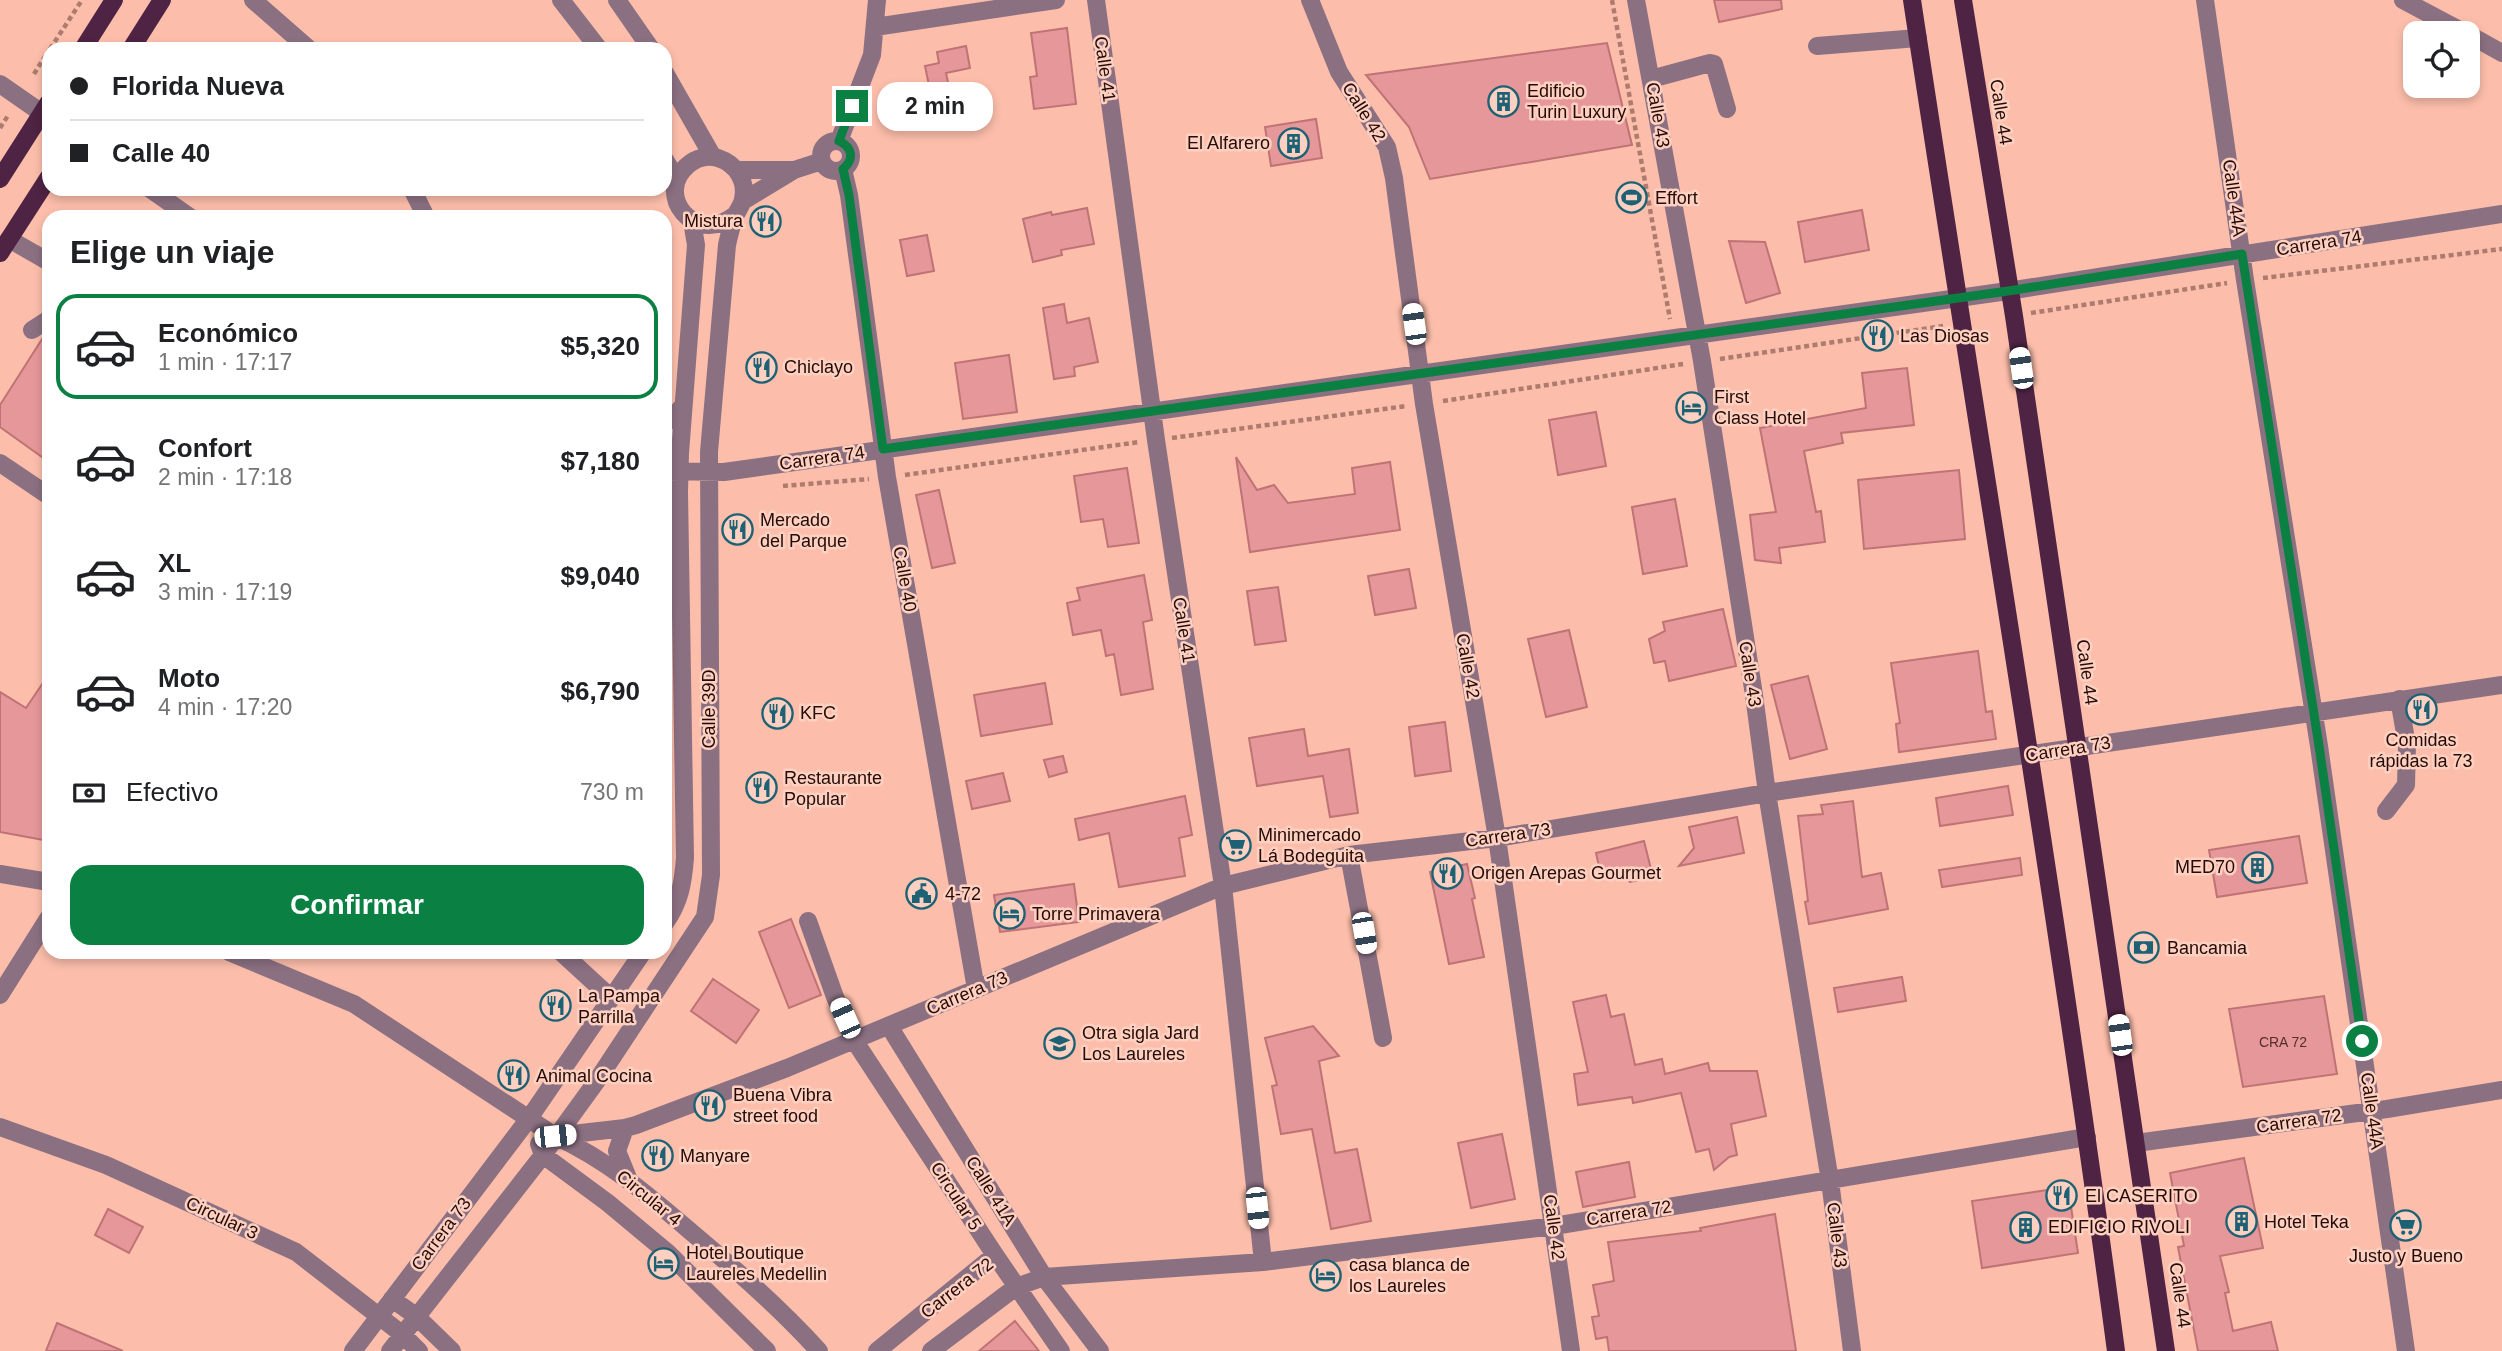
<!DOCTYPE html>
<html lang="es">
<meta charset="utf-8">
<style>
body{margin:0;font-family:Helvetica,sans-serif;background:#f2f2f2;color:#202124;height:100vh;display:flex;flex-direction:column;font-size:26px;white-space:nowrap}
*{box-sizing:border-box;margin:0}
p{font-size:23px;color:#757577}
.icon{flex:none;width:38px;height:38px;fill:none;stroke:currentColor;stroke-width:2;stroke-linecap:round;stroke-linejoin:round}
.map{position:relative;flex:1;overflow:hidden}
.drawer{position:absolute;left:42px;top:210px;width:630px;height:749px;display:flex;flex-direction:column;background:#fff;border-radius:21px;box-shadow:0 4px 10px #0003}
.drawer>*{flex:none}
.top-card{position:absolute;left:42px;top:42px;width:630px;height:154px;border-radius:21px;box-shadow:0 4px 10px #0003;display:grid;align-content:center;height:154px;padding:0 28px;background:#fff}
.fabs{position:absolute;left:2403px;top:21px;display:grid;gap:14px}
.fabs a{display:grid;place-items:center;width:77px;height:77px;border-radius:14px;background:#fff;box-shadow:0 4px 10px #0003;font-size:35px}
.end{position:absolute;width:32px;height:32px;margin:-16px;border:9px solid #0b8043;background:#fff;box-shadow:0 0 0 4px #fff}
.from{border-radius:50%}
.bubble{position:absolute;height:49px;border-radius:21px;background:#fff;box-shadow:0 4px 10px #0003;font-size:23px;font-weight:600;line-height:49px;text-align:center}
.car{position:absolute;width:21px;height:42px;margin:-21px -10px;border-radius:9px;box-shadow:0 0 5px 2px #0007;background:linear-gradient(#fff 24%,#345 0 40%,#fff 0 76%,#345 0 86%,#fff 0)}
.top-card b{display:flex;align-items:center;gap:24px;height:66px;font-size:26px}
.top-card b+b{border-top:2px solid #e0e0e0}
.top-card i{width:18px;height:18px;background:#202124}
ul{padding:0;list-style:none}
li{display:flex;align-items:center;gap:21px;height:105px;margin:0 14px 10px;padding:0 14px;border:4px solid transparent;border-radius:21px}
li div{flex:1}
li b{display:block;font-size:26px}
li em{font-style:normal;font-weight:600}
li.on{border-color:#0b8043}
li>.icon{width:63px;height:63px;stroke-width:1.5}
h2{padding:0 28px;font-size:32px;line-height:84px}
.pay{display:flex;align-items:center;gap:18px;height:77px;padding:0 28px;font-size:26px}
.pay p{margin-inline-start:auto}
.action{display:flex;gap:14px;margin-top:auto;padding:14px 28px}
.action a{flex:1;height:80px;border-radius:21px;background:#0b8043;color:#fff;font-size:28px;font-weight:600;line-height:80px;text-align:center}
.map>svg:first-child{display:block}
.building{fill:#e69799;stroke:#bf7375;stroke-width:2}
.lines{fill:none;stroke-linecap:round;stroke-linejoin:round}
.path{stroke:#ad7c6e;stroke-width:4.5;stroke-dasharray:5 3.5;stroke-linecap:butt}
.minor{stroke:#8b7082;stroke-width:18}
.major{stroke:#4f2343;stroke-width:18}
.route{stroke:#0b8043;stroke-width:9}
.labels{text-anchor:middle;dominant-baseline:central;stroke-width:5;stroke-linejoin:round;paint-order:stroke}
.number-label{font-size:14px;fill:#552e29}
.street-label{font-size:18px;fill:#250b04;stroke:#fed0c1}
.poi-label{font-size:18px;fill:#250b04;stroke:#fed0c1;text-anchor:start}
</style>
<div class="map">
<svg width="2502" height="1351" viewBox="0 0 2502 1351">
<rect width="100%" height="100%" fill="#fcbeab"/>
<!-- building -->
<path class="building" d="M1714,0H1781L1782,9L1719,22Z
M1067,28L1076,104L1034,109L1030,77L1037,76L1031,33Z
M1607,43L1632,145L1430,179L1409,127L1366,75Z
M966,46L970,68L946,73L952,101L933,105L925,66L939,63L937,52Z
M1316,119L1322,158L1271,166L1265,127Z
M1087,208L1094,244L1061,250L1062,255L1033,262L1023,219L1051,212L1052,215Z
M1862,210L1869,250L1805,262L1798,222Z
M927,235L934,271L907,276L900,240Z
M1729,241L1765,242L1780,293L1746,303Z
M1064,304L1067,323L1089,318L1098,362L1074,367L1075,376L1054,379L1043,308Z
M49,333V462L0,427V405L44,336Z
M1009,355L1017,412L963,419L955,363Z
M1907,368L1914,425L1841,433L1843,443L1804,451L1816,512L1821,511L1825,542L1779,548L1781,563L1755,560L1750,515L1776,512L1760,428L1866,408L1862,373Z
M1596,412L1606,466L1558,475L1549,420Z
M1236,457L1257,490L1274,485L1288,503L1355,494L1352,468L1390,462L1400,530L1250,552Z
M1127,468L1139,543L1108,547L1103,519L1081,522L1074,476Z
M1959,470L1965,539L1864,549L1858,480Z
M939,490L955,563L932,568L916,495Z
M1675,499L1687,566L1643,574L1632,507Z
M1409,569L1416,608L1375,615L1368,576Z
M1144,575L1152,620L1143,622L1153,689L1121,695L1114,654L1106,656L1101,630L1073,635L1067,603L1080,600L1077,588Z
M1278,587L1286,641L1255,645L1247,591Z
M1723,609L1736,666L1669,681L1665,661L1654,663L1649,639L1665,631L1663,622Z
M1569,630L1587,707L1546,717L1528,639Z
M1978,651L1986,712L1992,711L1996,739L1899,752L1896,724L1900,723L1891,663Z
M49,674V841L0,832V692L26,708Z
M1808,676L1827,749L1790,759L1771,685Z
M1045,683L1052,724L981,736L974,695Z
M1445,722L1451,771L1415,776L1409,727Z
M1304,729L1308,756L1349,749L1358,813L1330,817L1323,776L1257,786L1249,738Z
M1063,756L1067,772L1049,777L1044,760Z
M1003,773L1010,801L972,809L966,781Z
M2008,786L2013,815L1940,826L1936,798Z
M1185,796L1192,835L1179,838L1185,876L1119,887L1109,833L1079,840L1075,819Z
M1853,801L1862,877L1881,873L1888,909L1809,924L1805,902L1808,901L1798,816L1823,814L1821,805Z
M1737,817L1744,853L1679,866L1694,848L1689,827Z
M2299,836L2307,883L2217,897L2209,850Z
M1644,841L1653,877L1630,882L1617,871L1601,875L1596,853Z
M2020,858L2022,875L1942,887L1939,870Z
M1467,864L1475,898L1472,899L1484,957L1449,964L1430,872Z
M1074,884L1079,922L1000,932L994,895Z
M791,919L821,995L789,1008L759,932Z
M1902,977L1906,1001L1838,1012L1834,988Z
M713,979L759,1010L736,1043L691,1011Z
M1606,995L1611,1017L1624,1014L1635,1065L1662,1059L1665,1074L1708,1063L1710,1071H1757L1766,1116L1731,1124L1737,1155L1729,1157L1714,1170L1709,1149L1696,1152L1681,1093L1633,1103L1632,1097L1578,1105L1574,1074L1588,1072L1573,1002Z
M2324,996L2337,1074L2243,1087L2229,1009Z
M1313,1026L1339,1056L1319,1061L1335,1153L1357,1149L1371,1221L1331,1229L1312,1129L1281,1134L1272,1086L1277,1085L1265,1038Z
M1502,1134L1515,1199L1471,1208L1458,1143Z
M2244,1158L2263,1248L2220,1256L2229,1292L2225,1293L2233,1331L2271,1322L2278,1351H2198L2178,1247L2184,1246L2170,1173Z
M1629,1162L1635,1197L1583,1207L1576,1172Z
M2068,1187L2078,1253L1982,1268L1972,1201Z
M108,1209L143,1227L129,1253L95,1235Z
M1775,1214L1796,1351H1609L1607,1337L1596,1339L1592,1317L1599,1316L1593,1285L1614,1281L1608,1242L1701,1231L1700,1228Z
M1015,1321L1039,1351H979Z
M57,1323L123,1351H46Z"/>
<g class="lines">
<!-- path -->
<path class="path" d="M1612,0L1670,319
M50,49L82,0
M34,74L49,50
M0,128L9,114
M2263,278L2502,249
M2031,313L2227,283
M1720,359L1943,326
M1443,401L1683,364
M1172,438L1406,406
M905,475L1139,442
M783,486L869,479"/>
<!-- minor -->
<path class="minor" d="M253,0L309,49
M561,0L599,49
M617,0L651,49
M1096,0L1156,440L1223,886L1263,1262
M1310,0L1339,72L1387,147L1394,178L1424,404L1497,838L1571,1351
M1636,0L1702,361L1754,695L1767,793L1830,1181L1852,1351
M2205,0L2245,280L2319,746L2406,1351
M2403,0L2465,33
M875,27L1056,0
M2468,34L2502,53
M1817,46L1918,38
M665,73L713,157
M1651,79L1710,63L1714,64L1727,109
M0,84L49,118
M839,141L872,55L877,0
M821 156a15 15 0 1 1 30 0a15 15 0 1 1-30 0Z
M665,160L677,180
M843,169L849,195L887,477L976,989
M737,170H794
M150,189L190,217
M412,189L426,217
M743,201L794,170L822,161
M9,239L49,262
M32,330L49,319
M665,424L683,406
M0,463L49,496
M665,471L724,472L2008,291L2502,214
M2386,811L2406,785L2407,745L2399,699
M1349,855L1383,1038
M0,874L49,882
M808,921L835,997L854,1040L995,1255L1061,1351
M665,923C680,902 683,883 685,858L679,492L680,453L696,245L692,221
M229,952L354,1004L555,1136C606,1159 648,1195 690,1231C735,1269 779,1307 819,1351
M561,952L610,997
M0,995L49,917
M889,1026L1044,1277L1100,1351
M0,1127L106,1165L296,1252L402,1334L419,1351
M625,1128L617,1151L628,1178
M555,1136L625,1128L636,1125L787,1068L1223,886L1349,855L1497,838L1767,793L2502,685
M2136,1143L2387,1109L2502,1090
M539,1144L543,1155L608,1203L668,1253L767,1351
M392,1299L416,1316L452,1351
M353,1351L530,1117L643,952
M390,1351L543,1155L596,1082L705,917L711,875L709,452L727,245C729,236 731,227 734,219C736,212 742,206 743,199C747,180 736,164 718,158C707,155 696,158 688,165C653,194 695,247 735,215
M877,1351L995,1255
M931,1351L1016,1287L1044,1277L1263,1262L1554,1226L2087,1137"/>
<!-- major -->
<path class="major" d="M1912,0C1980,450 2056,899 2116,1351
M1963,0L2014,316L2166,1351
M83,49L114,0
M131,49L162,0
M0,179L49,102
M0,253L49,177"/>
</g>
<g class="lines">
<!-- route -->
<path class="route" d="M852,106L839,141C852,147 855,159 843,169L849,195L883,449L2008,291L2242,254L2319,746L2362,1041"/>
</g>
<!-- icons -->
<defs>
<symbol id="building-ring" viewBox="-11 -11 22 22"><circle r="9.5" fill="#fed0c1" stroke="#1d6274" stroke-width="1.5"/><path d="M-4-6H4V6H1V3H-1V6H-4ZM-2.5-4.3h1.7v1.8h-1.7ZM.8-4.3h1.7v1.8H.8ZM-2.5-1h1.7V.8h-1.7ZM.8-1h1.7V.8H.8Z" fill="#1d6274"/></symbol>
<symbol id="stadium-ring" viewBox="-11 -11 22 22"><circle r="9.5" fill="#fed0c1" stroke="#1d6274" stroke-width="1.5"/><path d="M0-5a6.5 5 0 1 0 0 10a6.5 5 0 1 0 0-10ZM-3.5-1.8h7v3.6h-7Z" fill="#1d6274"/></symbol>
<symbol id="restaurant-ring" viewBox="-11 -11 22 22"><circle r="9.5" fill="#fed0c1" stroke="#1d6274" stroke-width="1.5"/><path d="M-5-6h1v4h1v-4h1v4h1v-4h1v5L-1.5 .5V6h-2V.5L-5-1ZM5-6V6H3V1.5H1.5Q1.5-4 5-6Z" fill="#1d6274"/></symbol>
<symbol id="hotel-ring" viewBox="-11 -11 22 22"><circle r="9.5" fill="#fed0c1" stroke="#1d6274" stroke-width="1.5"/><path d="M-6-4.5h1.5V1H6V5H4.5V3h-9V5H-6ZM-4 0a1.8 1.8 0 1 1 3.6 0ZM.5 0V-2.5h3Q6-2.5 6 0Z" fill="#1d6274"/></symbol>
<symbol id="supermarket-ring" viewBox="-11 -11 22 22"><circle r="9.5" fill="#fed0c1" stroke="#1d6274" stroke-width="1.5"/><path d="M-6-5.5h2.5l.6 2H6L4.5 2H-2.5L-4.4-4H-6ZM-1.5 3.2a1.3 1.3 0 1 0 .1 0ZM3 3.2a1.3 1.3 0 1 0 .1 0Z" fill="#1d6274"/></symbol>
<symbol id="civic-ring" viewBox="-11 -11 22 22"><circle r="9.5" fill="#fed0c1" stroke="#1d6274" stroke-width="1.5"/><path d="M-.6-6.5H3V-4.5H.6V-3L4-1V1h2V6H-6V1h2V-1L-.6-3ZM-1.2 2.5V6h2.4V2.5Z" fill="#1d6274"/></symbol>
<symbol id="bank-ring" viewBox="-11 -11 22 22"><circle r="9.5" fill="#fed0c1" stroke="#1d6274" stroke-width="1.5"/><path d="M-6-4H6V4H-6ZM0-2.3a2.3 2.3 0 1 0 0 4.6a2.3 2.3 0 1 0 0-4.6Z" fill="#1d6274"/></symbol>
<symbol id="school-ring" viewBox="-11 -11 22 22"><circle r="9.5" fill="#fed0c1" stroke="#1d6274" stroke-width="1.5"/><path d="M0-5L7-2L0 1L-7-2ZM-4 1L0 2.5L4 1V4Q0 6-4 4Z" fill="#1d6274"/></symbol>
</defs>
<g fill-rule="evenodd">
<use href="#building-ring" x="1486" y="84" width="35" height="35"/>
<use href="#building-ring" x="1276" y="126" width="35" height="35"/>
<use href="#stadium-ring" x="1614" y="180" width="35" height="35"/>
<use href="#restaurant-ring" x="748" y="204" width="35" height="35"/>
<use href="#restaurant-ring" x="1860" y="318" width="35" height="35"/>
<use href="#restaurant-ring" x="744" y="350" width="35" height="35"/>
<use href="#hotel-ring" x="1674" y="390" width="35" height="35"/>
<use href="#restaurant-ring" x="720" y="512" width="35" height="35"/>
<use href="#restaurant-ring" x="2404" y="692" width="35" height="35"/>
<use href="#restaurant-ring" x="760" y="696" width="35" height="35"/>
<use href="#restaurant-ring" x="744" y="770" width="35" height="35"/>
<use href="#supermarket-ring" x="1218" y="828" width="35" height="35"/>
<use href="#building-ring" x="2240" y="850" width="35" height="35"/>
<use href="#restaurant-ring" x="1430" y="856" width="35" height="35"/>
<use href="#civic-ring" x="904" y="876" width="35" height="35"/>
<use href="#hotel-ring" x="992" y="896" width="35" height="35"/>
<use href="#bank-ring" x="2126" y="930" width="35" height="35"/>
<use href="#restaurant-ring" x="538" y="988" width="35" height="35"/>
<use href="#school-ring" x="1042" y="1026" width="35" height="35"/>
<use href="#restaurant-ring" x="496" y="1058" width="35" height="35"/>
<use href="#restaurant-ring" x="692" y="1088" width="35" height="35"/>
<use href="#restaurant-ring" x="640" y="1138" width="35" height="35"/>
<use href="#restaurant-ring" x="2044" y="1178" width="35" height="35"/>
<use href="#building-ring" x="2224" y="1204" width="35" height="35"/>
<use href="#supermarket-ring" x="2388" y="1208" width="35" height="35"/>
<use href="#building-ring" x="2008" y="1210" width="35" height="35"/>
<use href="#hotel-ring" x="646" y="1246" width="35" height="35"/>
<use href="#hotel-ring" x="1308" y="1258" width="35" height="35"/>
</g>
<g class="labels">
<!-- number labels -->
<g class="number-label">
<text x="2283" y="1042">CRA 72</text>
</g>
<!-- street labels -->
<g class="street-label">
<text transform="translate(1105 69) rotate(82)">Calle 41</text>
<text transform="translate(1364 112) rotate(58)">Calle 42</text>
<text transform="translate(2001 112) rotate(81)">Calle 44</text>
<text transform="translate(1658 115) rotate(80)">Calle 43</text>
<text transform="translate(2234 198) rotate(82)">Calle 44A</text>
<text transform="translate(2319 243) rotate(-9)">Carrera 74</text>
<text transform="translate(822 458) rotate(-8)">Carrera 74</text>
<text transform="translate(905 579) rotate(80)">Calle 40</text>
<text transform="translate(1184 630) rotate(81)">Calle 41</text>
<text transform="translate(1468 666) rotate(80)">Calle 42</text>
<text transform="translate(2087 672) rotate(82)">Calle 44</text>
<text transform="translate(1750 674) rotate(81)">Calle 43</text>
<text transform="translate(709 709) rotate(-90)">Calle 39D</text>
<text transform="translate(2068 749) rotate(-9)">Carrera 73</text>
<text transform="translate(1508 835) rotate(-8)">Carrera 73</text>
<text transform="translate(967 993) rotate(-23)">Carrera 73</text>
<text transform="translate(2372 1111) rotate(82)">Calle 44A</text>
<text transform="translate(2299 1121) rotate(-8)">Carrera 72</text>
<text transform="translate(991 1191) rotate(58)">Calle 41A</text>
<text transform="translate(956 1196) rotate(57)">Circular 5</text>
<text transform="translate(649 1198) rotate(39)">Circular 4</text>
<text transform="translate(1629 1213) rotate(-9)">Carrera 72</text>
<text transform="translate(222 1218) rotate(25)">Circular 3</text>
<text transform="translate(1554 1227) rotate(82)">Calle 42</text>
<text transform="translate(441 1234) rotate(-53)">Carrera 73</text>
<text transform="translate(1837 1235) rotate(83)">Calle 43</text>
<text transform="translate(957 1288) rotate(-38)">Carrera 72</text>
<text transform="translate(2180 1295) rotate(82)">Calle 44</text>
</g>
<!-- poi labels -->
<g class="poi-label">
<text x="1527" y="91">Edificio<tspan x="1527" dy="21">Turin Luxury</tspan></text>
<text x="1270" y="143" text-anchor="end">El Alfarero</text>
<text x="1655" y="198">Effort</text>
<text x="743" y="221" text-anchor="end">Mistura</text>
<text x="1900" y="336">Las Diosas</text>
<text x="784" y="367">Chiclayo</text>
<text x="1714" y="397">First<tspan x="1714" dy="21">Class Hotel</tspan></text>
<text x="760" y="520">Mercado<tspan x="760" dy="21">del Parque</tspan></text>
<text x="800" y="713">KFC</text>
<text x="2421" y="740" text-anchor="middle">Comidas<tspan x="2421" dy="21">rápidas la 73</tspan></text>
<text x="784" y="778">Restaurante<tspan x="784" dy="21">Popular</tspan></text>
<text x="1258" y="835">Minimercado<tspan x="1258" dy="21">Lá Bodeguita</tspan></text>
<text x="2235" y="867" text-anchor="end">MED70</text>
<text x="1471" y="873">Origen Arepas Gourmet</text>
<text x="945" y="894">4-72</text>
<text x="1032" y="914">Torre Primavera</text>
<text x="2167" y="948">Bancamia</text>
<text x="578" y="996">La Pampa<tspan x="578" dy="21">Parrilla</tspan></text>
<text x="1082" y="1033">Otra sigla Jard<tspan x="1082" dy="21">Los Laureles</tspan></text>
<text x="536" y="1076">Animal Cocina</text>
<text x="733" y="1095">Buena Vibra<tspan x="733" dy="21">street food</tspan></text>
<text x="680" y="1156">Manyare</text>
<text x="2085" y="1196">El CASERITO</text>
<text x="2264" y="1222">Hotel Teka</text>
<text x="2048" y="1227">EDIFICIO RIVOLI</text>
<text x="686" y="1253">Hotel Boutique<tspan x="686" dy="21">Laureles Medellin</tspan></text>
<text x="2406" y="1256" text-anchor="middle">Justo y Bueno</text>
<text x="1349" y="1265">casa blanca de<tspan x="1349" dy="21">los Laureles</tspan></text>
</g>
</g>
</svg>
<div class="fabs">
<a><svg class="icon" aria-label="locate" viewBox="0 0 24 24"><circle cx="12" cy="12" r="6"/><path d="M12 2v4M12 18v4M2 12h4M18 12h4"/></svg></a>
</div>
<i class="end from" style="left:2362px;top:1041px"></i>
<i class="end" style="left:852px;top:106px"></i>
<div class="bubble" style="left:877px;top:82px;width:116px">2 min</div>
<i class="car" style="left:1414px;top:324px;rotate:352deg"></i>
<i class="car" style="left:2021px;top:368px;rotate:352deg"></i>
<i class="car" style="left:1364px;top:933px;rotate:170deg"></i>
<i class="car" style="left:845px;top:1018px;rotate:336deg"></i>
<i class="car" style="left:2120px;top:1035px;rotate:352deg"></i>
<i class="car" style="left:555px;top:1136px;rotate:84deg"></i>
<i class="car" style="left:1257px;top:1208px;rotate:174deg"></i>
<div class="top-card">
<b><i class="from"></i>Florida Nueva</b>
<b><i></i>Calle 40</b>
</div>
<section class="drawer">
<h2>Elige un viaje</h2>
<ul>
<li class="on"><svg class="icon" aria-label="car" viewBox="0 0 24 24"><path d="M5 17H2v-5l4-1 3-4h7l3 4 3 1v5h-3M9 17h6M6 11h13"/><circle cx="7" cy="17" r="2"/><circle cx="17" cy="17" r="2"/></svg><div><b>Económico</b><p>1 min · 17:17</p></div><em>$5,320</em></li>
<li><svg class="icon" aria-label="car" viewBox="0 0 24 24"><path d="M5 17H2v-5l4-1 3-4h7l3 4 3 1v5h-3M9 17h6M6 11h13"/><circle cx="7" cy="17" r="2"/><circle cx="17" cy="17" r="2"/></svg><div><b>Confort</b><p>2 min · 17:18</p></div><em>$7,180</em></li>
<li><svg class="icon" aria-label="car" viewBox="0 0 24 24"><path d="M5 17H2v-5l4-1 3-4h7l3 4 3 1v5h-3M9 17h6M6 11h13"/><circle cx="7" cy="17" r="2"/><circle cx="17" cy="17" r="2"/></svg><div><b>XL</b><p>3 min · 17:19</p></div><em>$9,040</em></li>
<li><svg class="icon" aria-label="car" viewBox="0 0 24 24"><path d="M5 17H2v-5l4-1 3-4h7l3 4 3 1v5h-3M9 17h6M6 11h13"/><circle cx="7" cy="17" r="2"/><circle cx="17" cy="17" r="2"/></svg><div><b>Moto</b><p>4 min · 17:20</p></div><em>$6,790</em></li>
</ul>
<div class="pay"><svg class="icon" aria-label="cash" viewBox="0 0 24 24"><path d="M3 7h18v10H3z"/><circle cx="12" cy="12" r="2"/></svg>Efectivo<p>730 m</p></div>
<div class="action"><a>Confirmar</a></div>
</section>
</div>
